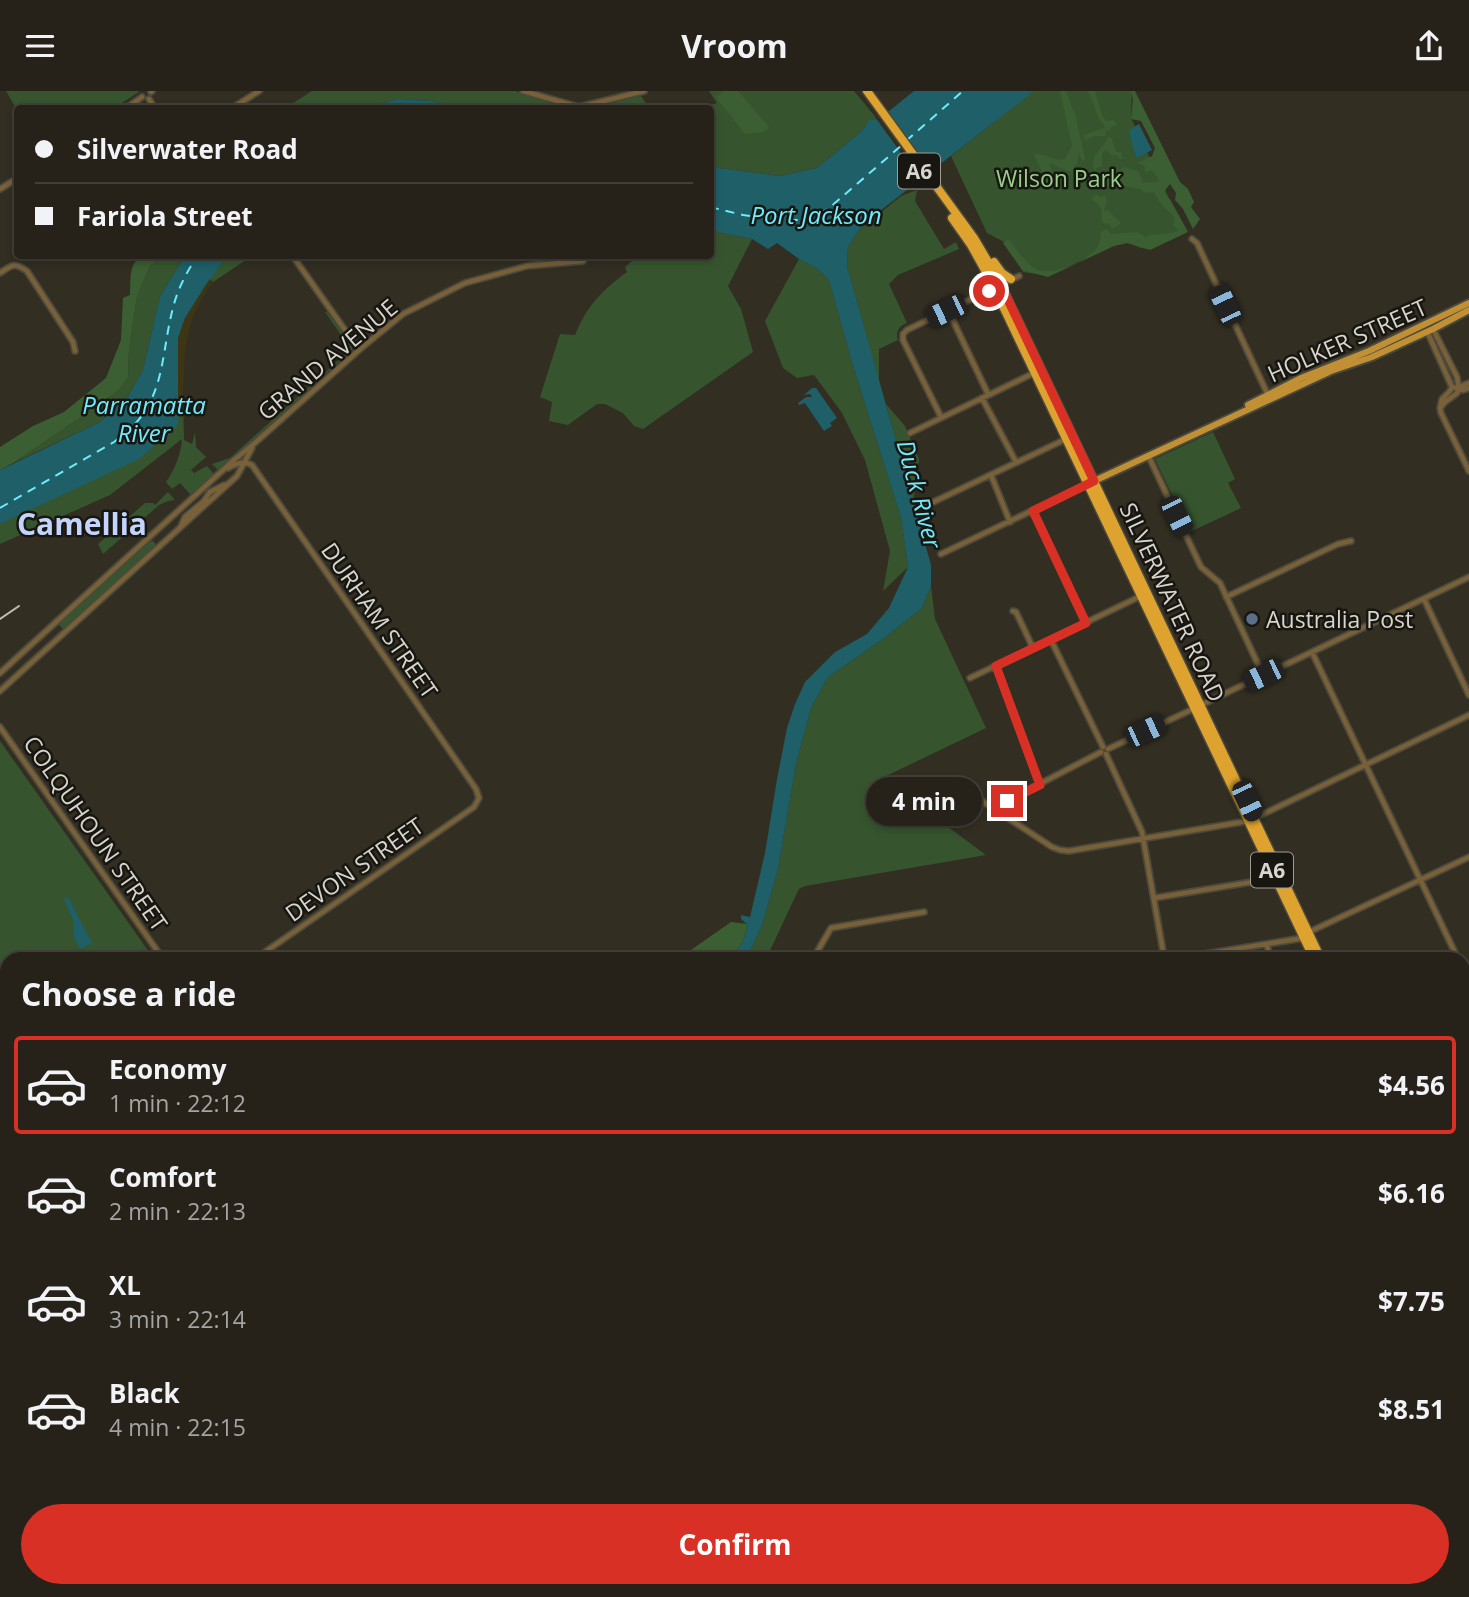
<!DOCTYPE html>
<meta charset="utf-8">
<style>
body{margin:0;font-family:"Open Sans",sans-serif;background:#2e2a23;color:#f1f3f6;height:100vh;display:flex;flex-direction:column;font-size:26px;white-space:nowrap}
*{box-sizing:border-box;margin:0}
p{font-size:23px;color:#a4a4a2}
.icon{flex:none;width:38px;height:38px;fill:none;stroke:currentColor;stroke-width:2;stroke-linecap:round;stroke-linejoin:round}
.map{position:relative;flex:1;overflow:hidden}
.drawer{position:absolute;left:0px;top:861px;width:1470px;height:646px;display:flex;flex-direction:column;background:#26221a;border-radius:21px 21px 0 0;box-shadow:0 4px 10px #0003,0 0 0 2px #423f39}
.drawer>*{flex:none}
.hud{position:absolute;left:14px;top:14px;width:700px;height:154px;border-radius:7px;box-shadow:0 4px 10px #0003,0 0 0 2px #423f39;display:grid;align-content:center;height:154px;padding:0 21px;background:#26221a}
.end{position:absolute;width:32px;height:32px;margin:-16px;border:9px solid #d93025;background:#fff;box-shadow:0 0 0 4px #fff}
.from{border-radius:50%}
.bubble{position:absolute;height:49px;border-radius:24px;background:#26221a;box-shadow:0 4px 10px #0003,0 0 0 2px #423f39;font-size:23px;font-weight:700;line-height:49px;text-align:center}
.car{position:absolute;width:21px;height:42px;margin:-21px -10px;border-radius:9px;box-shadow:0 0 5px 2px #0007;background:linear-gradient(#222 24%,#8ab4d8 0 40%,#222 0 76%,#8ab4d8 0 86%,#222 0)}
.hud b{display:flex;align-items:center;gap:24px;height:66px;font-size:26px}
.hud b+b{border-top:2px solid #423f39}
.hud i{width:18px;height:18px;background:#f1f3f6}
ul{padding:0;list-style:none}
li{display:flex;align-items:center;gap:21px;height:98px;margin:0 14px 10px;padding:0 7px;border:4px solid transparent;border-radius:7px}
li div{flex:1}
li b{display:block;font-size:26px}
li em{font-style:normal;font-weight:700}
li.on{border-color:#d93025}
li>.icon{width:63px;height:63px;stroke-width:1.5}
h2{padding:0 21px;font-size:32px;line-height:84px}
.action{display:flex;gap:14px;margin-top:auto;padding:14px 21px}
.action a{flex:1;height:80px;border-radius:42px;background:#d93025;color:#fff;font-size:28px;font-weight:700;line-height:80px;text-align:center}
header{display:flex;justify-content:space-between;align-items:center;height:91px;padding:0 21px;background:#26221a;font-size:32px;font-weight:700}
.map>svg:first-child{display:block}
.green{fill:#36552e}
.forest{fill:#3b5f32}
.sand{fill:#3e3515}
.water{fill:#1e5f68}
.pier{fill:#322e22}
.lines{fill:none;stroke-linecap:round;stroke-linejoin:round}
.stream{stroke:#1e5f68;stroke-width:2}
.river{stroke:#1e5f68;stroke-width:7}
.ferry{stroke:#70eafd;stroke-width:2;stroke-dasharray:9 7;stroke-linecap:butt}
.minor-casing{stroke:#4c493d;stroke-width:8}
.major-casing{stroke:#4c493d;stroke-width:10}
.highway-casing{stroke:#4c493d;stroke-width:11}
.minor{stroke:#786039;stroke-width:4.5}
.major{stroke:#c19035;stroke-width:6}
.highway{stroke:#dea32e;stroke-width:8}
.tram{stroke:#c1bfb7;stroke-width:2}
.route{stroke:#d93025;stroke-width:9}
.service-dot{fill:#5c6f8a;stroke:#181611;stroke-width:2.5}
.labels{text-anchor:middle;dominant-baseline:central;stroke-width:5;stroke-linejoin:round;paint-order:stroke}
.shield{fill:#181611;stroke:#9e9c95;stroke-width:2}
.shield-label{font-size:21px;font-weight:bold;fill:#d7d5cd}
.park-label{font-size:23px;fill:#98d08a;stroke:#181611}
.street-label{font-size:23px;fill:#d7d5cd;stroke:#181611}
.poi-label{font-size:23px;fill:#d7d5cd;stroke:#181611;text-anchor:start}
.water-label{font-size:24px;font-style:italic;fill:#70eafd;stroke:#181611}
.district-label{font-size:30px;font-weight:bold;fill:#c3d4fd;stroke:#181611}
</style>
<header><svg class="icon" aria-label="menu" viewBox="0 0 24 24"><path d="M4 6h16M4 12h16M4 18h16"/></svg>Vroom<svg class="icon" aria-label="share" viewBox="0 0 24 24"><path d="M12 15V3M7 8l5-5 5 5M5 13v7h14v-7"/></svg></header>
<div class="map">
<svg width="1469" height="1506" viewBox="0 0 1469 1506">
<rect width="100%" height="100%" fill="#322e22"/>
<!-- green -->
<path class="green" d="M6,0H138L139,1L114,17L17,19Z
M312,0H515L567,17H466L431,10L398,8L364,17L284,18Z
M709,0H854L878,29L868,31L863,39L817,77L780,85L711,76L710,18H697L717,12Z
M1033,0H1132L1131,27L1185,141L1150,158L1141,157L1122,150L1055,182L1044,184L1023,181L1021,175L1006,152L987,142L951,65Z
M641,5L649,17H591Z
M917,99L915,110L944,158L956,151L959,158L898,184L889,193L907,232C899,235 895,241 898,249L879,258V291L847,175L848,156L858,140L901,105Z
M711,138L719,141L752,148L728,195L741,218L753,261L643,338L634,335L623,322L605,313H597L568,334L549,330L552,311L540,306L560,243L575,244C587,215 601,200 627,181L625,176L638,165L710,164Z
M162,165H185L160,205L143,279L129,304L100,331L13,372L93,318L120,298L128,287L129,258L137,206L150,175Z
M227,165H252L213,191L209,188Z
M799,168L818,178L829,189L851,268L901,427L908,476L883,500L890,460L865,369L842,322L814,284L797,287L783,277L765,230Z
M325,221H327L352,255V259L219,380L212,373L230,367L350,259V257Z
M178,306L183,307L184,349L192,353L195,341L196,356L206,366L191,379L194,382L207,375L214,383L191,404L180,392L172,398L166,391C175,378 181,363 182,348L110,404L0,453V433L178,334Z
M886,313L905,335L919,368L913,413Z
M1213,341L1235,388L1228,392L1241,417L1190,441L1155,368Z
M168,401L175,409L168,410L159,414L103,463L98,453L145,412H153L155,414Z
M153,450L155,452L156,456L67,537L63,538L59,534L60,531L148,451Z
M931,495L935,528L986,637L882,687L986,764L805,795L799,798L796,804L766,868H746L762,834L778,778L796,673L811,617L828,586L883,548L922,517Z
M0,650L154,868H7V1118L0,1122Z"/>
<!-- forest -->
<path class="forest" d="M724,0H738L769,36L763,41L745,43L716,6Z
M1060,0H1066L1076,26L1085,68L1082,70L1079,61L1077,73L1071,81L1049,72L1053,82L1056,80L1060,85L1057,88L1059,93L1048,94L1034,63C1045,62 1053,69 1064,69L1072,55Z
M1088,0H1095L1103,27L1107,30L1114,29L1117,34L1111,36L1110,39H1106L1105,45H1095L1085,49L1084,44L1104,37L1105,35L1099,28Z
M1131,0H1135L1180,91L1188,98L1194,111L1191,116L1200,128L1193,138L1183,118L1175,109L1176,102L1170,93L1164,101L1171,110L1188,141L1150,159L1128,152L1114,155L1048,186L1022,179L1003,152L1008,148C1015,156 1028,176 1038,179C1054,185 1088,170 1097,157C1100,152 1101,146 1101,141L1106,138L1111,143L1137,141L1147,147L1149,144L1165,143L1179,140L1173,135L1175,127L1160,112L1154,101L1144,102L1141,98L1110,92L1109,97L1103,88L1098,86L1100,83L1104,86L1125,76L1139,81L1143,92L1159,90L1156,84L1151,79L1145,81V75L1137,72L1152,65L1155,57L1141,30L1131,28L1133,9Z
M1109,46H1111L1116,61H1121L1123,68H1120L1116,64L1112,65L1107,59L1102,62V75L1096,77L1095,82L1092,72L1094,71V66Z
M1096,103L1099,106L1106,105L1107,110L1104,120L1108,119L1121,132L1113,138L1109,133L1102,132L1101,117L1092,108Z
M142,165H162L150,175L137,206L129,258L128,287L120,298L93,318L13,372L0,379V356L33,335L64,321L106,287L121,249L123,207L130,204C131,189 128,173 142,165Z
M731,831L748,833L743,850L732,868H678Z"/>
<!-- sand -->
<path class="sand" d="M209,188L213,191C183,232 185,258 183,307L178,306V247L185,227Z"/>
<!-- water -->
<path class="water" d="M914,0H1034L880,120L858,140L848,156L847,175L931,474V495L922,517L883,548L828,586L811,617L796,673L778,778L762,834L746,868H732L743,850L748,834L741,828V824L750,826L765,762L777,688L787,637L795,613L805,591L835,561L867,543L889,517L908,476L901,427L851,268L829,189L818,178L799,168L777,152L768,158L752,148L718,141L711,138V76L780,85L817,77L863,39L869,29H878Z
M398,8L431,10L466,17H364Z
M1139,33L1152,59L1137,67L1132,54L1129,39Z
M185,165H227L207,192L185,227L178,247V334L139,368L0,433V379L100,331L129,304L143,279L160,205Z
M812,297H816L837,327L830,332L832,335L824,340L805,312L799,314L798,312L806,306H812L810,303L804,304Z
M68,806L92,852L80,858L74,846L73,829L64,808Z"/>
<!-- pier -->
<path class="pier" d="M879,22L932,83L922,91L875,26Z"/>
<g class="lines">
<!-- stream -->
<path class="stream" d="M0,1341L7,1327
M0,1473L7,1468"/>
<!-- river -->
<path class="river" d="M264,1506L265,1500"/>
<!-- ferry -->
<path class="ferry" d="M906,50L963,0
M710,116L743,124L779,129H805L828,118L902,54
M0,417L114,351C168,314 159,267 174,213C179,195 188,179 198,164"/>
<defs>
<path id="minor" d="M523,0L579,16L644,0
M151,1L152,0
M149,8L155,18
M125,18L142,6
M231,18L259,0
M0,98L18,87
M1192,148L1197,152L1268,304
M292,164L359,259
M0,182C12,174 14,171 27,180L73,251L75,260
M948,219L988,303
M1433,238L1457,286L1459,297
M1427,240L1452,296
M1452,296L1450,300L1442,308L1440,317L1441,322L1469,380
M1452,296L1463,299L1469,297
M982,307L1016,371
M1441,316C1445,309 1452,307 1457,302C1461,296 1462,294 1469,292
M941,326L903,249V243L907,239L1019,185
M910,342L1034,282
M1148,364L1201,476L1220,492L1263,584
M228,377C235,373 244,369 252,374L476,698L479,707L474,716L255,868
M991,384L1010,431
M927,414L1066,348
M1033,420L1086,532
M181,435L185,426L204,410L210,401L224,394
M941,463L1088,393
M1226,506L1338,453L1351,450
M1424,508L1469,604
M1013,520L1016,521L1033,557
M1051,549L1103,656
M1312,561L1458,868
M996,575L1040,694
M0,582L234,369L256,351L359,259L403,223L465,192L527,175L583,170
M970,587L1141,505
M0,600L237,385L252,357
M1201,614L1469,486
M0,636L163,868
M1108,658L1193,618
M1106,663L1142,741L1164,866
M979,708L1052,756L1060,759L1069,760L1248,730
M998,721L1002,714L1007,710L1101,661
M1255,727L1469,624
M1154,807L1276,787
M1309,841L1469,766
M1267,853L1270,868
M813,868L831,837L924,821
M1174,868L1303,847
M1463,879L1469,892
M1463,912L1469,909
M1463,1072L1469,1071
M0,1129L7,1124
M1463,1198L1469,1197
M0,1389L7,1392
M71,1500L73,1506
M136,1500L137,1506
M200,1500L202,1506
M529,1500L531,1506
M801,1500L802,1506
M851,1500L852,1506
M900,1500L901,1506
M1011,1500L1015,1503L1031,1500
M1056,1500L1058,1506
M1127,1500V1506
M1202,1500L1203,1506
M1283,1500L1284,1506
M1360,1500L1361,1504L1365,1505L1368,1503L1369,1500
M1326,1506L1360,1502"/>
<path id="major" d="M1248,314L1301,287L1369,260L1469,212
M1092,391L1331,280L1372,266L1433,238L1469,219
M0,1480L8,1506"/>
<path id="highway" d="M867,0L974,147L997,186L1321,868
M952,127L971,154L991,190L1314,868
M994,171L1002,182L1011,188
M1463,1138H1469
M1463,1150L1469,1149
M1463,1158H1469
M1463,1181L1469,1179
M1463,1327L1469,1326
M1463,1335L1469,1334
M0,1420L7,1422
M0,1444L7,1443
M0,1451L7,1450
M0,1463L7,1464
M0,1493L7,1491
M1436,1500L1437,1506
M1445,1500L1446,1506
M654,1506L682,1500
M678,1506L697,1500"/>
</defs>
<!-- minor casing -->
<use href="#minor" class="minor-casing"/>
<!-- major casing -->
<use href="#major" class="major-casing"/>
<!-- highway casing -->
<use href="#highway" class="highway-casing"/>
<!-- minor -->
<use href="#minor" class="minor"/>
<!-- major -->
<use href="#major" class="major"/>
<!-- highway -->
<use href="#highway" class="highway"/>
<!-- tram -->
<path class="tram" d="M0,528L19,515"/>
</g>
<g class="lines">
<!-- route -->
<path class="route" d="M989,200L1001,194L1094,390L1033,420L1086,532L996,575L1040,694L1007,710"/>
</g>
<!-- markers -->
<circle class="service-dot" cx="1252" cy="528" r="7"/>
<g class="labels">
<!-- shield labels -->
<g class="shield">
<rect x="898" y="62.5" width="42" height="35" rx="5"/>
<rect x="1251" y="761.5" width="42" height="35" rx="5"/>
</g>
<g class="shield-label">
<text x="919" y="80">A6</text>
<text x="1272" y="779">A6</text>
</g>
<!-- park labels -->
<g class="park-label">
<text x="1059" y="87">Wilson Park</text>
</g>
<!-- street labels -->
<g class="street-label">
<text transform="translate(1347 249) rotate(-24)">HOLKER STREET</text>
<text transform="translate(327 268) rotate(-40)">GRAND AVENUE</text>
<text transform="translate(1173 511) rotate(65)">SILVERWATER ROAD</text>
<text transform="translate(380 529) rotate(55)">DURHAM STREET</text>
<text transform="translate(96 742) rotate(55)">COLQUHOUN STREET</text>
<text transform="translate(354 778) rotate(-35)">DEVON STREET</text>
</g>
<!-- poi labels -->
<g class="poi-label">
<text x="1266" y="528">Australia Post</text>
</g>
<!-- water labels -->
<g class="water-label">
<text x="816" y="123">Port Jackson</text>
<text x="144" y="313">Parramatta<tspan x="144" dy="28">River</tspan></text>
<text transform="translate(920 403) rotate(75)">Duck River</text>
</g>
<!-- district labels -->
<g class="district-label">
<text x="82" y="432">Camellia</text>
</g>
</g>
</svg>
<i class="end from" style="left:989px;top:200px"></i>
<i class="end" style="left:1007px;top:710px"></i>
<div class="bubble" style="left:866px;top:686px;width:116px">4 min</div>
<i class="car" style="left:1225px;top:214px;rotate:335deg"></i>
<i class="car" style="left:946px;top:220px;rotate:244deg"></i>
<i class="car" style="left:1177px;top:425px;rotate:154deg"></i>
<i class="car" style="left:1263px;top:584px;rotate:244deg"></i>
<i class="car" style="left:1145px;top:640px;rotate:65deg"></i>
<i class="car" style="left:1247px;top:710px;rotate:155deg"></i>
<div class="hud">
<b><i class="from"></i>Silverwater Road</b>
<b><i></i>Fariola Street</b>
</div>
<section class="drawer">
<h2>Choose a ride</h2>
<ul>
<li class="on"><svg class="icon" aria-label="car" viewBox="0 0 24 24"><path d="M5 17H2v-5l4-1 3-4h7l3 4 3 1v5h-3M9 17h6M6 11h13"/><circle cx="7" cy="17" r="2"/><circle cx="17" cy="17" r="2"/></svg><div><b>Economy</b><p>1 min · 22:12</p></div><em>$4.56</em></li>
<li><svg class="icon" aria-label="car" viewBox="0 0 24 24"><path d="M5 17H2v-5l4-1 3-4h7l3 4 3 1v5h-3M9 17h6M6 11h13"/><circle cx="7" cy="17" r="2"/><circle cx="17" cy="17" r="2"/></svg><div><b>Comfort</b><p>2 min · 22:13</p></div><em>$6.16</em></li>
<li><svg class="icon" aria-label="car" viewBox="0 0 24 24"><path d="M5 17H2v-5l4-1 3-4h7l3 4 3 1v5h-3M9 17h6M6 11h13"/><circle cx="7" cy="17" r="2"/><circle cx="17" cy="17" r="2"/></svg><div><b>XL</b><p>3 min · 22:14</p></div><em>$7.75</em></li>
<li><svg class="icon" aria-label="car" viewBox="0 0 24 24"><path d="M5 17H2v-5l4-1 3-4h7l3 4 3 1v5h-3M9 17h6M6 11h13"/><circle cx="7" cy="17" r="2"/><circle cx="17" cy="17" r="2"/></svg><div><b>Black</b><p>4 min · 22:15</p></div><em>$8.51</em></li>
</ul>
<div class="action"><a>Confirm</a></div>
</section>
</div>
